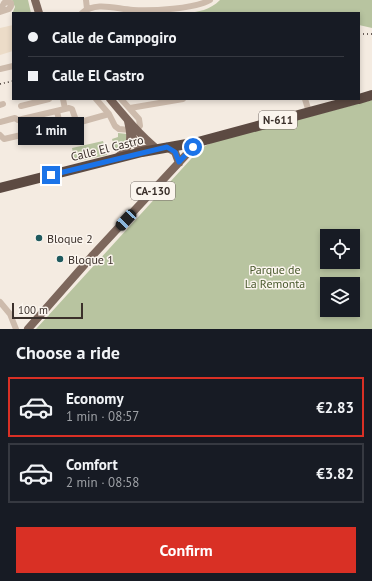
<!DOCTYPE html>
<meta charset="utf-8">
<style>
body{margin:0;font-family:"PT Sans",sans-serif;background:#20242c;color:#f1f3f6;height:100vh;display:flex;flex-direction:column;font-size:15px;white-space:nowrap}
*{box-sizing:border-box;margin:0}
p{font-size:13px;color:#9ea1a6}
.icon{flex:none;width:22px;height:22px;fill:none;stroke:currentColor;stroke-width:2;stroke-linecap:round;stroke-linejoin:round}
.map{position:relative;height:329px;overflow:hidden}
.side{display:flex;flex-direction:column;background:#171b24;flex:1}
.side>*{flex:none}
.guide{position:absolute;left:12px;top:12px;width:348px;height:88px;border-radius:0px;box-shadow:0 2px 6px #0003;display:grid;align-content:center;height:88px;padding:0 16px;background:#171b24}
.fabs{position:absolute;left:320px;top:229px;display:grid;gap:8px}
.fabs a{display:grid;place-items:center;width:40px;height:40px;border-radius:0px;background:#171b24;box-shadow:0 2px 6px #0003;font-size:20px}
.scale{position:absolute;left:12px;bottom:10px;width:71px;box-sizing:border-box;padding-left:4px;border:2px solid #3b302b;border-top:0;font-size:11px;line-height:14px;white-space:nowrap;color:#3b302b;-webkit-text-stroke:3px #fbf5ee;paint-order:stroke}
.end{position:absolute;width:18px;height:18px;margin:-9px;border:5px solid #1a73e8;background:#fff;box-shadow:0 0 0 2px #fff}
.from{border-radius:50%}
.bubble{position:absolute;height:28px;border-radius:0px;background:#171b24;box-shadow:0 2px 6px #0003;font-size:13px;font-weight:600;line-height:28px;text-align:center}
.car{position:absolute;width:12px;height:24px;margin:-12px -6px;border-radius:5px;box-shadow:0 0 3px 1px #0007;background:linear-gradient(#222 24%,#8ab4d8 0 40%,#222 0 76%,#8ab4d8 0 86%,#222 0)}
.guide b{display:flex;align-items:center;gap:14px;height:38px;font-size:15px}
.guide b+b{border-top:1px solid #363941}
.guide i{width:10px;height:10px;background:#f1f3f6}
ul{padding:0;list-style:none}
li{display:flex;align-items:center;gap:12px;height:60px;margin:0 8px 6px;padding:0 8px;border:2px solid #363941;border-radius:0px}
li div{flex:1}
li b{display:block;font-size:15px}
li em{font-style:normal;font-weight:600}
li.on{border-color:#d93025}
li>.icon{width:36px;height:36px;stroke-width:1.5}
h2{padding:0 16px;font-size:18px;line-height:48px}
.action{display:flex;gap:8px;margin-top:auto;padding:8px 16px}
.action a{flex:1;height:46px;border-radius:0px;background:#d93025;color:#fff;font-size:16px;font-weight:600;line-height:46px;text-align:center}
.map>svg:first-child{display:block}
.green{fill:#b8c4a0;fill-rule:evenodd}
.plaza{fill:#ecdcc8}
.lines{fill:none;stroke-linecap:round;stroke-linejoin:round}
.minor{stroke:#cdbbac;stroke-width:6}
.major{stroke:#7d675c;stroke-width:8}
.highway{stroke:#5c4a42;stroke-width:10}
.rail{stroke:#3b302b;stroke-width:1.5;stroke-dasharray:1 3;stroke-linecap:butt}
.route{stroke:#1a73e8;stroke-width:5}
.poi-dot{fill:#1f5a5e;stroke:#fbf5ee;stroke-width:1.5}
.labels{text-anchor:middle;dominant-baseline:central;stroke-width:3;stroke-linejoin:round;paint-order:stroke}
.shield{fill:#fbf5ee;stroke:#756b66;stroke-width:1}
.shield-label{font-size:11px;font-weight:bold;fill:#3b302b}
.street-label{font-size:12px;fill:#3b302b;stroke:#fbf5ee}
.poi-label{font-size:12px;fill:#3b302b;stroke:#fbf5ee;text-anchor:start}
.park-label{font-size:12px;fill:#4a5a2e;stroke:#fbf5ee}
</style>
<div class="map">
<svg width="372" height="329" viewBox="0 0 372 329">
<rect width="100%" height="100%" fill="#f4ebe1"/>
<!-- green -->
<path class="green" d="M12,0H28L31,13H21V12L12,14L15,7Z
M220,0H372V28L359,25V13H185C199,12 210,10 220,0Z
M372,100V329H36L201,148L213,142ZM327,236H353V262H327ZM327,284H353V310H327Z
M118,133L127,134C128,141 123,149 116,152L112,139L118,137Z
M103,141L107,155L75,162L72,148Z"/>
<!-- plaza -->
<path class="plaza" d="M13,25V51L0,55V28Z"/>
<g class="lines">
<!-- minor -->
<path class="minor" d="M86,0L87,9
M0,11L4,3L8,2L11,3V6L9,9L0,12
M82,13C96,1 116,9 133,10C152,11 195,9 210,0
M0,69L13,66
M63,99L65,109
M96,99L109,114L115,126L119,129L130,130
M121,99L139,119L140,126L137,129
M305,99L309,112
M0,105L3,104
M21,106L49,99
M130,108L183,99
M57,111L61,130
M0,122L15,118L18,120L69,108L72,109L77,123
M65,133L67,140L81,137L79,130
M0,135L4,139L52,128L61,130L65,133L79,130L77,123L109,114
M0,302L10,314L16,329"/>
<!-- major -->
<path class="major" d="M35,0L39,13
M110,99C125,117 139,134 157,149
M131,133L136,145L145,151L146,149
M167,147L175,152L179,163
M118,157C132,146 132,138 128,121
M28,329L93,255L198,142"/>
<!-- highway -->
<path class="highway" d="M359,99L372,95
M0,188L142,152L198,142L358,99"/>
<!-- rail -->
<path class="rail" d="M359,34H372
M0,84L13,81"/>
</g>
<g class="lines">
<!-- route -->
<path class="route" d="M51,175L167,147L175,152L179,162L193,147"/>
</g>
<!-- markers -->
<g class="poi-dot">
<circle cx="39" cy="238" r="4"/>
<circle cx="60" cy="259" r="4"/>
</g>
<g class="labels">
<!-- shield labels -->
<g class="shield">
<rect x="259" y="111" width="38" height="18" rx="3"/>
<rect x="131" y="182" width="44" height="18" rx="3"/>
</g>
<g class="shield-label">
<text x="278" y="120">N-611</text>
<text x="153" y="191">CA-130</text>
</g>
<!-- street labels -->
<g class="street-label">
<text transform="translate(107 148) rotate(-14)">Calle El Castro</text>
</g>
<!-- poi labels -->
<g class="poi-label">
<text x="47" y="238">Bloque 2</text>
<text x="68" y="259">Bloque 1</text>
</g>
<!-- park labels -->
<g class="park-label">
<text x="275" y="269">Parque de<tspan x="275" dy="14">La Remonta</tspan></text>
</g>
</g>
</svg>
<div class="fabs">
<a><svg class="icon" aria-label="locate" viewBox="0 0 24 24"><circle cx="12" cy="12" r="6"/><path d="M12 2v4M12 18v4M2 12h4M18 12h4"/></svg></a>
<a><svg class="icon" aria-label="layers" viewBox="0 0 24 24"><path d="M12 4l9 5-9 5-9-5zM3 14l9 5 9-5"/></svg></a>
</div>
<div class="scale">100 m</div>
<i class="end from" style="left:193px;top:147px"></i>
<i class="end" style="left:51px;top:175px"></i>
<div class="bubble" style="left:18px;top:117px;width:66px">1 min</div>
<i class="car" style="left:126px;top:220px;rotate:223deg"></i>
<div class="guide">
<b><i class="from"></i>Calle de Campogiro</b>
<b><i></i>Calle El Castro</b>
</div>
</div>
<section class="side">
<h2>Choose a ride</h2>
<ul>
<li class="on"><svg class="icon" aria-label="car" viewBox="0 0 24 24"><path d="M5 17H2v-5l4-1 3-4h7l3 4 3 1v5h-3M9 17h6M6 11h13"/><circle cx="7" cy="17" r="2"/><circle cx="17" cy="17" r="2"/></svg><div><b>Economy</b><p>1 min · 08:57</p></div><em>€2.83</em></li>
<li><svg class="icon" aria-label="car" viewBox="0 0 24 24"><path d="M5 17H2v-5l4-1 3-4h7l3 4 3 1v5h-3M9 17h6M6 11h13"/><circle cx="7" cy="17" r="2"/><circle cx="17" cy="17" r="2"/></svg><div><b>Comfort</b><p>2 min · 08:58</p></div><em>€3.82</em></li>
</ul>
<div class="action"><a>Confirm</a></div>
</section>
